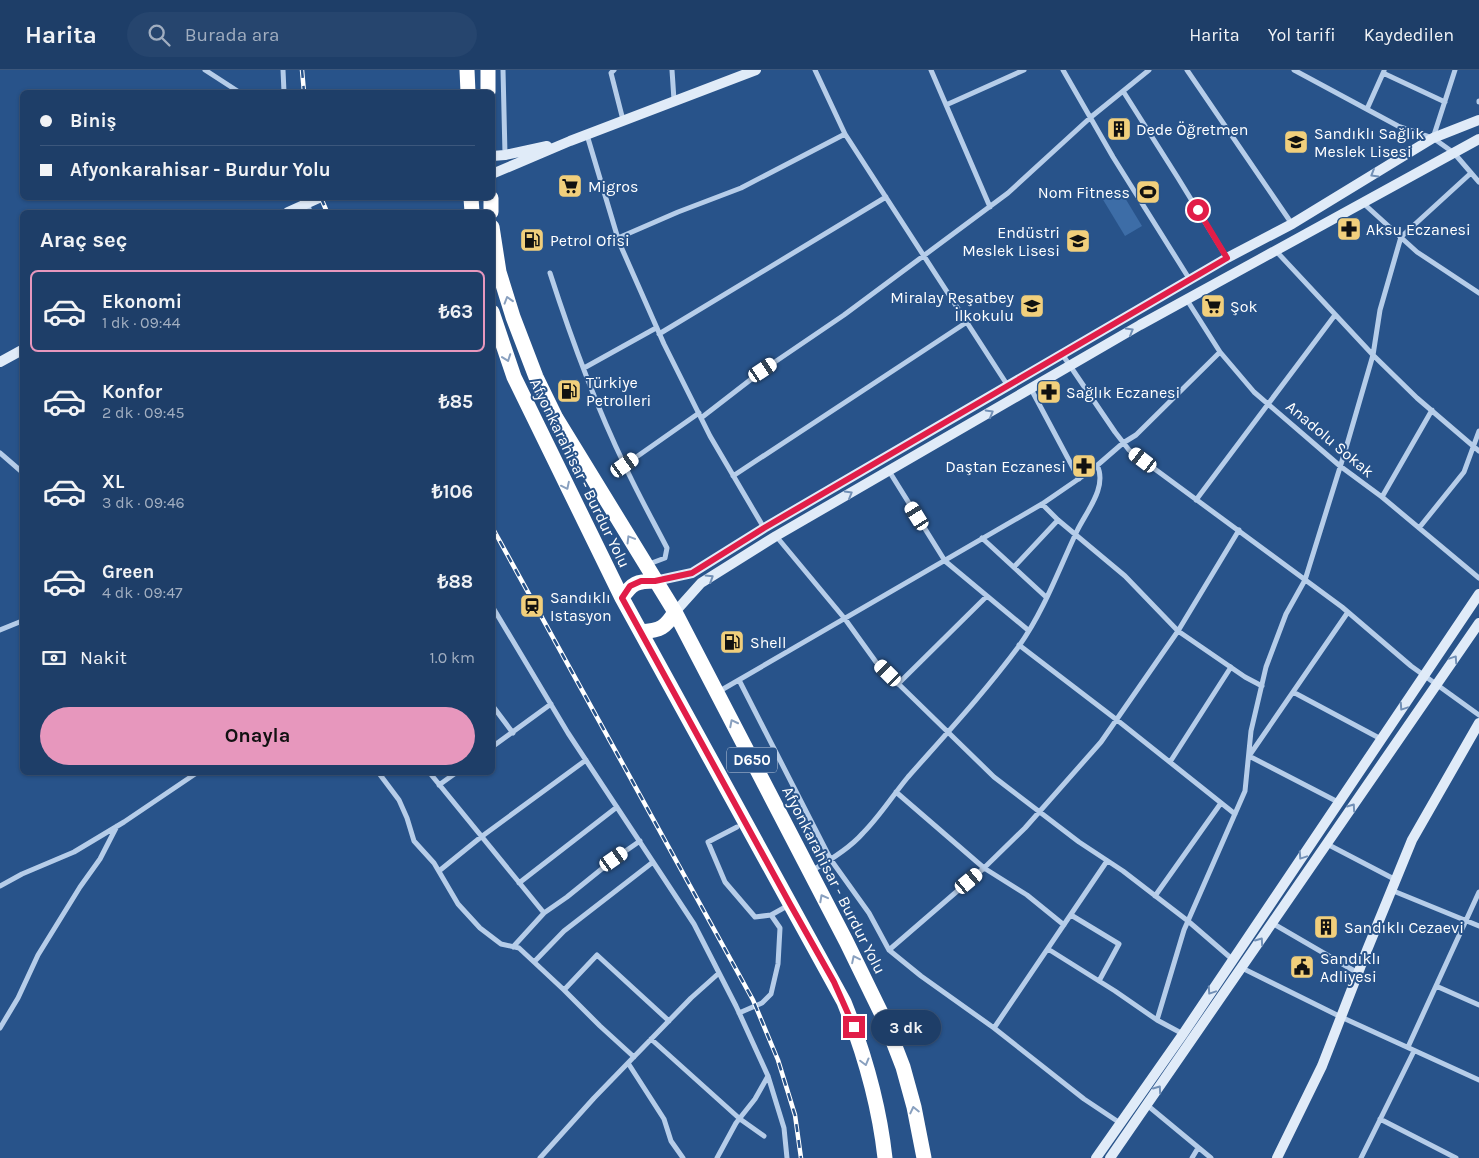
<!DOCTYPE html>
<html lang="tr">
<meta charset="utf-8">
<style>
body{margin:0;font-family:Karla,sans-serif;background:#26456e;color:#f1f3f6;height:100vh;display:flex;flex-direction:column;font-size:19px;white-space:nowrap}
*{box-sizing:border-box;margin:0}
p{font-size:16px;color:#a1aec0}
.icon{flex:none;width:28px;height:28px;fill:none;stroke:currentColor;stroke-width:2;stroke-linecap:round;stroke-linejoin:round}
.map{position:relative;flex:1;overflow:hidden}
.side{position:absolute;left:20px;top:140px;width:475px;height:565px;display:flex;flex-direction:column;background:#1e3e68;border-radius:8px;box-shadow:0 1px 4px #0004,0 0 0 1px #3c577c}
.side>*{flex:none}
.guide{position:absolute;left:20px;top:20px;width:475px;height:110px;border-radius:8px;box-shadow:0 1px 4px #0004,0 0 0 1px #3c577c;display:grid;align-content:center;height:110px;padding:0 20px;background:#1e3e68}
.end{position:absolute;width:22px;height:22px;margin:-11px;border:6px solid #e11d48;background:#fff;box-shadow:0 0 0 2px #fff}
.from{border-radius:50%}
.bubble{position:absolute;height:35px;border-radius:18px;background:#1e3e68;box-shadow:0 1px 4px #0004,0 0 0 1px #3c577c;font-size:16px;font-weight:700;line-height:35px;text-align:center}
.car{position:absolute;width:15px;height:30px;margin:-15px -8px;border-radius:6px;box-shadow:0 0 4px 1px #0007;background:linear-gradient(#fff 24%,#345 0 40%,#fff 0 76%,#345 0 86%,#fff 0)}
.guide b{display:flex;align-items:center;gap:18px;height:48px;font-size:19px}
.guide b+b{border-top:1px solid #3c577c}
.guide i{width:12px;height:12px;background:#f1f3f6}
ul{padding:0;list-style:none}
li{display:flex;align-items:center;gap:15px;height:82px;margin:0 10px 8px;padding:0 10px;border:2px solid transparent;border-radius:8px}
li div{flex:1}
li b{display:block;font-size:19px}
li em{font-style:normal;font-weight:700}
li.current{border-color:#e797bd}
li>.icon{width:45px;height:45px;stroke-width:1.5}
h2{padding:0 20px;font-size:22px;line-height:60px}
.pay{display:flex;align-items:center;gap:12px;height:55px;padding:0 20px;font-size:19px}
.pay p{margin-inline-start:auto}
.cta{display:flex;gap:10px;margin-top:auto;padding:10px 20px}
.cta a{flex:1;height:58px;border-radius:30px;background:#e797bd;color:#111;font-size:20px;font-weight:700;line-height:58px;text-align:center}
header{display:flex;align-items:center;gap:30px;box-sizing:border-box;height:70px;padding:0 25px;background:#1e3e68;border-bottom:1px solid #3c577c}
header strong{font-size:24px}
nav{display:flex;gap:28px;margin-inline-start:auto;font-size:18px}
.search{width:350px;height:45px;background:#26456e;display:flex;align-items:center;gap:12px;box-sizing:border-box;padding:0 18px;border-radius:28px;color:#a1aec0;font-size:19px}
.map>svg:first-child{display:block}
.green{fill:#3d6da7}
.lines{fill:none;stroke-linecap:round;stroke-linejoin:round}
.street{stroke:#b6cde9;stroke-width:5}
.secondary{stroke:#e0ebf8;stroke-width:10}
.highway{stroke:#fff;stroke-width:15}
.rail-casing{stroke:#fff;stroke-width:4.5}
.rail{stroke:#28538a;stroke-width:2.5;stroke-dasharray:8;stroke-linecap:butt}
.oneway{stroke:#7290b6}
.oneway2{stroke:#89a0bf}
.route{stroke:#e11d48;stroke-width:6}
.labels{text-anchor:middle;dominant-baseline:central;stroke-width:4;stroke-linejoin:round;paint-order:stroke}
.shield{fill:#28538a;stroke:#becbdc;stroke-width:1}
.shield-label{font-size:15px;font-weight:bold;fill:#fff}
.poi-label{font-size:16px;fill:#fff;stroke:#28538a;text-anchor:start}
.street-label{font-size:16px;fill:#fff;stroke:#28538a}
</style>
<header>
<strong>Harita</strong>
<div class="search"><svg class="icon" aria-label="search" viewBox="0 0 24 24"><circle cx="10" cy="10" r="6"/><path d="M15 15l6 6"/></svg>Burada ara</div>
<nav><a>Harita</a><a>Yol tarifi</a><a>Kaydedilen</a></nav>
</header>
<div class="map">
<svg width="1479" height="1088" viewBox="0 0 1479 1088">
<rect width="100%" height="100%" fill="#28538a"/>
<!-- green -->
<path class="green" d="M1119,118L1142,156L1125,166L1102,128Z"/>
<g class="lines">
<!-- street -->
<path class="street" d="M205,0L239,22
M283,0L284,22
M503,0L505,84
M614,0L611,3L623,50
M672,0L674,30
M815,0L845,64L1008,316
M931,0L990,137
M1063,0L1113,87L1190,210
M1187,0L1292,154
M1294,0L1398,56L1433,68L1454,83L1479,112
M1383,3L1445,32
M1123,21L1178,108L1227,188
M1479,31V32
M946,35L1024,0
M1367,39L1384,1
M587,65L619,172L664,274L710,366L764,458
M1433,68L1455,0
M306,128L310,142
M1363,133L1417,182L1479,223
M618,168L678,142L741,118L845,64
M1276,181L1373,285L1417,328L1479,381
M550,203C571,268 595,334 625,396C638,424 653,451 667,478L665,488L649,494
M1187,230L1220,282L1254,322L1340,396L1382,427L1479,508
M659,264L886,127
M1062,284L1115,362L1129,380L1342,537L1411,596L1479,645
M584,298L656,258
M1031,319L1079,409
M701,348L763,300L844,245L1008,123L1091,47L1149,0
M0,383L22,402
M625,395L699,343
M889,401L945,491L1028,560
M733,406L967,252
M1382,427L1432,340
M1196,430L1335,245
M1042,434L1058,450L1125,506L1178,561L1245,607L1262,616
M1419,458L1464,402L1479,361
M776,466L845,549L876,592L994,707L1079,772L1123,801L1188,851L1232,889
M982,468L1046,527
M1014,497L1058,450
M492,536L568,663L694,854L736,936L768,1006L784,1058L787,1088
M0,560L22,551
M1019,575L1117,650L1235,744
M739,610L831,790L869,843L889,880L921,906L994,958L1084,1029L1120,1053
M898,614L987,526
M718,622L1042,434L1093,399L1123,373L1136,365L1220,282
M1293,622L1381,669
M492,635L513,663
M492,677L551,634
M1170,692L1231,597
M378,702L399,730L407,748L414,771L434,793L458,834L480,858L501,874L519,878L564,920L600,956L634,987
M429,702L544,843
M439,715L457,702
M896,722L984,798L1027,825L1064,855
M1338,732L1249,686L1348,542
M737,757L708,772L725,812L755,847L771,845L789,835
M1327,774L1396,810
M439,801L481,767L586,690
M811,801C829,791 849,779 863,763C880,746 893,725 908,707C946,664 985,622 1019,576C1044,541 1059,499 1077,461C1086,442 1108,417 1097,395
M519,813L617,737
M0,816L22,804L74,782L124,752L198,702
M1391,820L1479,856
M1155,826L1221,733
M1071,845L1119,874L1099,911
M1272,853L1358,903
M513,877L544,843L567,827L614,789L640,771
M1048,879L1115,921L1157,950L1183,964
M889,880L984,798L1025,758L1101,672L1178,561L1239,460
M534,892L564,861L653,792
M1242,898L1341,947L1479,1010
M1436,916L1479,935
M564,920L597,885L669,951
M739,943L762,933L771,924L778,894L780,858L771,845
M1157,950L1184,860L1245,721L1251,661L1266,597L1286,544L1305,510L1346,378L1373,285L1380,240L1401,167L1471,103
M0,958L18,928L38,885L80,817L100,789L117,756
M994,958L1107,791
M651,969L740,1049L764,1066
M1408,977L1479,822
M628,993L664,1049L671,1071L683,1088
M1147,1035L1211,1088
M1380,1049L1456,1088
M540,1088L594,1028L691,928L719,903
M717,1088L736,1053L755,1029L768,1006
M1192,1088L1198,1078
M1361,1088L1414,981"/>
<!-- secondary -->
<path class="secondary" d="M492,86L505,85L547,76
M492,104L570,71L756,0
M288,142L319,128
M0,292L22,280
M655,511L692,503L764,458L1227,188L1292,154L1433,68L1479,50
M675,542L701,513L776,466L1140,255L1479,69
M1096,1088L1183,964L1479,524
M1110,1088L1479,553
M1277,1088L1322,996L1367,880L1412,770L1479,653"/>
<!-- highway -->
<path class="highway" d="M467,0L468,22
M488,0V22
M471,128L472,142
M491,128V142
M492,157L499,202L513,247L536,307L556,348L675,542L846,871L886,953L903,997L914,1037L924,1088
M492,242L514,307L622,528L844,932C864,982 879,1034 885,1088
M622,528C632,513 637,511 655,511
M641,562C661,560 665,558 675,542"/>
<defs>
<path id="rail" d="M302,0L304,22
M321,128L327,142
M492,457L753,930L778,990L795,1045L801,1088"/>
</defs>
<!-- rail casing -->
<use href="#rail" class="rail-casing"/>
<!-- rail -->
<use href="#rail" class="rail"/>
</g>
<!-- one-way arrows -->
<defs><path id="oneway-chevron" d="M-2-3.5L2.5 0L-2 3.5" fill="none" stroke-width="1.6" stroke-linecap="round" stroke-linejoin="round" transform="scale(1.25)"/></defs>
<g class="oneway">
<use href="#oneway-chevron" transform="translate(1374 104) rotate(149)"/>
<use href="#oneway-chevron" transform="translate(1130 261) rotate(-30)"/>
<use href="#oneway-chevron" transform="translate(990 343) rotate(-30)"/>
<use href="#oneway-chevron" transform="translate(849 424) rotate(-30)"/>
<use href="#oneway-chevron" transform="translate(710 508) rotate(-32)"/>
<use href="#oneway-chevron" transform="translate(1454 589) rotate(-56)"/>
<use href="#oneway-chevron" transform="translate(1403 637) rotate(124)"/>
<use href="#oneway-chevron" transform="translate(1352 737) rotate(-55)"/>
<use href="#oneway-chevron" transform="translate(1302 786) rotate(124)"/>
<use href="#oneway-chevron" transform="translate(1260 871) rotate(-55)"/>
<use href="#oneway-chevron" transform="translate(1211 921) rotate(124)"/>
<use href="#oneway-chevron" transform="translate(1158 1019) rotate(-55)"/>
</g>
<g class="oneway2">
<use href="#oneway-chevron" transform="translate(508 230) rotate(-107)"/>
<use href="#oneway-chevron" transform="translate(507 288) rotate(70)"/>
<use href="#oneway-chevron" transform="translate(566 416) rotate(64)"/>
<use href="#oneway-chevron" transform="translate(630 469) rotate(-121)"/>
<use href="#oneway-chevron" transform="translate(733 653) rotate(-117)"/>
<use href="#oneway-chevron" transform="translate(823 828) rotate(-118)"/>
<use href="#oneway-chevron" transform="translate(855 889) rotate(-116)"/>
<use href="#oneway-chevron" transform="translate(865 992) rotate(75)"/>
<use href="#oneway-chevron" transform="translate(914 1040) rotate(-103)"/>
</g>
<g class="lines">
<!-- route -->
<path class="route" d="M854,957L834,912L790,834L622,528L630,516L641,511H655L692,503L764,458L1227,188L1198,140"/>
</g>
<!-- icons -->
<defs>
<symbol id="building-square" viewBox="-11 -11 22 22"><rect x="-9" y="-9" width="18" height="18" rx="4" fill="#f1cf7c" stroke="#28538a"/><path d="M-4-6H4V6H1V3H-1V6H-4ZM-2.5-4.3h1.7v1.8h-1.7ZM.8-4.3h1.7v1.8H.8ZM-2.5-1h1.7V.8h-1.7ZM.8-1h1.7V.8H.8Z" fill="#111"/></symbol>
<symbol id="school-square" viewBox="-11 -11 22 22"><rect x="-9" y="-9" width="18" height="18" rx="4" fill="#f1cf7c" stroke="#28538a"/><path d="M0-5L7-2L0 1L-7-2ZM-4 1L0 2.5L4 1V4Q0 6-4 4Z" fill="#111"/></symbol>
<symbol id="supermarket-square" viewBox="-11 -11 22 22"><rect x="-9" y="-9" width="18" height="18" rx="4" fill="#f1cf7c" stroke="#28538a"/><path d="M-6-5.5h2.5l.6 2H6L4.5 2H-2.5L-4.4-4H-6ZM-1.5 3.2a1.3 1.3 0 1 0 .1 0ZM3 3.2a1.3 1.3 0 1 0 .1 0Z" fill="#111"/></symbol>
<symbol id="stadium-square" viewBox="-11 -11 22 22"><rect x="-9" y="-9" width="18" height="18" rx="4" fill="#f1cf7c" stroke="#28538a"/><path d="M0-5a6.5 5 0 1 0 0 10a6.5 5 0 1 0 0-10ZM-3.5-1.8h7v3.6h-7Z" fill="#111"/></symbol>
<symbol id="pharmacy-square" viewBox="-11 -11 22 22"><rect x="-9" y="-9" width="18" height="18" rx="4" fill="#f1cf7c" stroke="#28538a"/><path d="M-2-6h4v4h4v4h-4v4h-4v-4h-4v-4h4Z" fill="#111"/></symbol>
<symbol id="fuel-square" viewBox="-11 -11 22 22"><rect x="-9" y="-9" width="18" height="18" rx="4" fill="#f1cf7c" stroke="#28538a"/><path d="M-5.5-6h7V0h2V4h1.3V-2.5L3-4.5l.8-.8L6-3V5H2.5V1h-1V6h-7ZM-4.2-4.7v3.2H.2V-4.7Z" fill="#111"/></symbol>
<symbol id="station-square" viewBox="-11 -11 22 22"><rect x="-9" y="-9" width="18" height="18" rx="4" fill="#f1cf7c" stroke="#28538a"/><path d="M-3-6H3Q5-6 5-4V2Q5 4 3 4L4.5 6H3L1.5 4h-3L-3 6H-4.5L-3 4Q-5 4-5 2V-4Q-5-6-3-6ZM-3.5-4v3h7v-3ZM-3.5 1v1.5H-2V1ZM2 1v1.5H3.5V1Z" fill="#111"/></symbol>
<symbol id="civic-square" viewBox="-11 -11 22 22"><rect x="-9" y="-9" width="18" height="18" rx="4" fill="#f1cf7c" stroke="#28538a"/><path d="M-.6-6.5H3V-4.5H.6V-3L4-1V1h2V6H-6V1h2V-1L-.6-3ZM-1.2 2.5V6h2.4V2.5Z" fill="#111"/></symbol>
</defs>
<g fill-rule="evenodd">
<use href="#building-square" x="1105" y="45" width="28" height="28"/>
<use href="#school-square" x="1282" y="58" width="28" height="28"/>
<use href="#supermarket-square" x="556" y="102" width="28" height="28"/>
<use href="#stadium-square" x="1134" y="108" width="28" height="28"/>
<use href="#pharmacy-square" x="1335" y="145" width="28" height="28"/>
<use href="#fuel-square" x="518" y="156" width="28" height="28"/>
<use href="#school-square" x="1064" y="157" width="28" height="28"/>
<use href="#school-square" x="1018" y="222" width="28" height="28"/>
<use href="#supermarket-square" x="1199" y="222" width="28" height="28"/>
<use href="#fuel-square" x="555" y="307" width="28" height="28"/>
<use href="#pharmacy-square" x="1035" y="308" width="28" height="28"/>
<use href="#pharmacy-square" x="1070" y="382" width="28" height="28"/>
<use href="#station-square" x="518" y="522" width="28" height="28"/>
<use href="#fuel-square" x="718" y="558" width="28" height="28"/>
<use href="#building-square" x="1312" y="843" width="28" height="28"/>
<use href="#civic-square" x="1288" y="883" width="28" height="28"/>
</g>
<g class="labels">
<!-- shield labels -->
<rect class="shield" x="727" y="677.5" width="50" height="25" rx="4"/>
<g class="shield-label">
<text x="752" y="690">D650</text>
</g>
<!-- poi labels -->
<g class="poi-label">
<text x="1136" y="59">Dede Öğretmen</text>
<text x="1314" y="63">Sandıklı Sağlık<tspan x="1314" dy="18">Meslek Lisesi</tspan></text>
<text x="588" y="116">Migros</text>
<text x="1130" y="122" text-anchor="end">Nom Fitness</text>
<text x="1366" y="159">Aksu Eczanesi</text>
<text x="1060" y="162" text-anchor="end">Endüstri<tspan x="1060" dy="18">Meslek Lisesi</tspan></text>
<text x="550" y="170">Petrol Ofisi</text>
<text x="1014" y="227" text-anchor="end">Miralay Reşatbey<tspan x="1014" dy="18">İlkokulu</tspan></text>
<text x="1230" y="236">Şok</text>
<text x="586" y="312">Türkiye<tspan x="586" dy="18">Petrolleri</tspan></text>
<text x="1066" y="322">Sağlık Eczanesi</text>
<text x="1066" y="396" text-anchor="end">Daştan Eczanesi</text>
<text x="550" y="527">Sandıklı<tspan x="550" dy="18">Istasyon</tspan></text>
<text x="750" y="572">Shell</text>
<text x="1344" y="857">Sandıklı Cezaevi</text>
<text x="1320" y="888">Sandıklı<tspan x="1320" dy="18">Adliyesi</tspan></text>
</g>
<!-- street labels -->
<g class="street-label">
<text transform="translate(1330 369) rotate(40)">Anadolu Sokak</text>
<text transform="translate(580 403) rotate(64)">Afyonkarahisar - Burdur Yolu</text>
<text transform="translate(834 810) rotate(63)">Afyonkarahisar - Burdur Yolu</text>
</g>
</g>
</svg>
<i class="end from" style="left:1198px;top:140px"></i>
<i class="end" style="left:854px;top:957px"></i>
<div class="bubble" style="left:871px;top:940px;width:70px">3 dk</div>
<i class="car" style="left:763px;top:300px;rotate:56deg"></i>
<i class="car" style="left:1143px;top:390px;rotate:307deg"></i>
<i class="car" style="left:625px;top:395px;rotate:55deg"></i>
<i class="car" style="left:917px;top:446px;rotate:328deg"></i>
<i class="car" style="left:888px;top:603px;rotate:315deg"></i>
<i class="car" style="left:614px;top:789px;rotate:55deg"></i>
<i class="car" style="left:969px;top:811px;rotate:50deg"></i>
<div class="guide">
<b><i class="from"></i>Biniş</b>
<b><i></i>Afyonkarahisar - Burdur Yolu</b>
</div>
<section class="side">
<h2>Araç seç</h2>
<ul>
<li class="current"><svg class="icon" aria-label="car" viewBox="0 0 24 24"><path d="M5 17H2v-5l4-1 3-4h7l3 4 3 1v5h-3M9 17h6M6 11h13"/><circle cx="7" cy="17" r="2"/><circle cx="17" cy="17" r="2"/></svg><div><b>Ekonomi</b><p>1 dk · 09:44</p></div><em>₺63</em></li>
<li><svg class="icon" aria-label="car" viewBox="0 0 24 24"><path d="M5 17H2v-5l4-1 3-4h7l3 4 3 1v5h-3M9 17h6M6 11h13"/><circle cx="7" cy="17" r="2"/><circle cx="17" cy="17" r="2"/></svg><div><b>Konfor</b><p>2 dk · 09:45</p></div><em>₺85</em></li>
<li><svg class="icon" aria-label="car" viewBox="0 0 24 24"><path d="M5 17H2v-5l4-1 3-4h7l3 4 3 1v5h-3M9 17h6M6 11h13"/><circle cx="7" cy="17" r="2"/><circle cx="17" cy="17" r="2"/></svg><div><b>XL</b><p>3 dk · 09:46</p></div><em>₺106</em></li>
<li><svg class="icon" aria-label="car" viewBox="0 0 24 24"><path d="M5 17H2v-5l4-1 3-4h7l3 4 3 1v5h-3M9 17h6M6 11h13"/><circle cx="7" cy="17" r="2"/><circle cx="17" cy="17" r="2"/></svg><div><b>Green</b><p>4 dk · 09:47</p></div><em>₺88</em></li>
</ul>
<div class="pay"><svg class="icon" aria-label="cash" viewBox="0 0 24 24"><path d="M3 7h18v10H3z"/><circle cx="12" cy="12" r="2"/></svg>Nakit<p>1.0 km</p></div>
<div class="cta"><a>Onayla</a></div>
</section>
</div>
